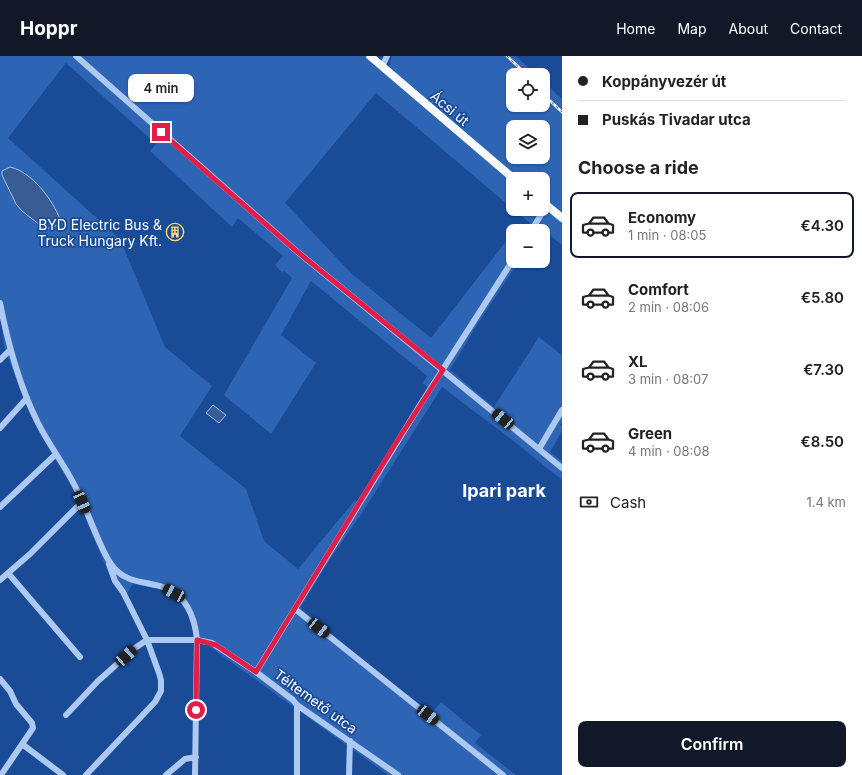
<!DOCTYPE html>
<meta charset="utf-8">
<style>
body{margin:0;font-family:Inter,sans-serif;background:#f6f6f6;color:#222;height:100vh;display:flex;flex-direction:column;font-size:15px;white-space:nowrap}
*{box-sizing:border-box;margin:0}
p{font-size:13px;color:#767676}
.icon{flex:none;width:22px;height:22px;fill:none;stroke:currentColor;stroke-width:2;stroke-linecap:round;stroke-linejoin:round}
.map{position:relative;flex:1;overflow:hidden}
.drawer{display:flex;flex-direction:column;background:#fff;width:300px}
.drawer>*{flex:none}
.banner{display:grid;align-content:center;height:88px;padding:0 16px;background:#fff}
.tools{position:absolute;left:506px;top:12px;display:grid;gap:8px}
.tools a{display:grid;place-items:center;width:44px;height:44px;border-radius:8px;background:#fff;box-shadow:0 1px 3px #0004;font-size:20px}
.end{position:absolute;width:18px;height:18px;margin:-9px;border:5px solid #e11d48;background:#fff;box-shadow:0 0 0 2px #fff}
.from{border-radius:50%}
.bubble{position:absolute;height:28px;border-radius:8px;background:#fff;box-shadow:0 1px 3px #0004;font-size:13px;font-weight:600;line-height:28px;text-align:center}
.car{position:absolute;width:12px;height:24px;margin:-12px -6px;border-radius:5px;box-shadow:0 0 3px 1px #0007;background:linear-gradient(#222 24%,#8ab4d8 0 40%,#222 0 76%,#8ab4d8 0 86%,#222 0)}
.banner b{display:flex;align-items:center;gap:14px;height:38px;font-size:15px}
.banner b+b{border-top:1px solid #e0e0e0}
.banner i{width:10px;height:10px;background:#222}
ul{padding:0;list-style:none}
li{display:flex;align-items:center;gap:12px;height:66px;margin:0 8px 6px;padding:0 8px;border:2px solid transparent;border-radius:8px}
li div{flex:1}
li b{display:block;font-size:15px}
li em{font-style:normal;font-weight:600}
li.active{border-color:#111827}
li>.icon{width:36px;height:36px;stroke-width:1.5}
h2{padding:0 16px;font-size:18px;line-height:48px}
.pay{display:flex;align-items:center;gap:10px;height:44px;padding:0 16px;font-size:15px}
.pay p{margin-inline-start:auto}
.primary-button{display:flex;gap:8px;margin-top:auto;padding:8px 16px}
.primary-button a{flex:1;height:46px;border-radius:8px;background:#111827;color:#fff;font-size:16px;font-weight:600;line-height:46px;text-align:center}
header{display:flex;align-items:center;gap:24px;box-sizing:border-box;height:56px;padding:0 20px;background:#111827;color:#fff}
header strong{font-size:19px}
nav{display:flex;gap:22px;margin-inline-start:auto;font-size:14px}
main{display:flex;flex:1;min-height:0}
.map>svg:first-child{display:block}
.green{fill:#2d64b4;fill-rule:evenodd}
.water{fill:#395c94;stroke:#a0c3f3}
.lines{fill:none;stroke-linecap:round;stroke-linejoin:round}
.minor{stroke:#adc9f1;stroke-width:6}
.major{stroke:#f6f9ff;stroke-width:8}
.rail-casing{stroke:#fff;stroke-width:2.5}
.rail{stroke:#194b97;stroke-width:1;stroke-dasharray:3;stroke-linecap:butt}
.route{stroke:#e11d48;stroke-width:5}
.labels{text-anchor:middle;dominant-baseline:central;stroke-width:3.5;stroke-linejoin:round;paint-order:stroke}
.street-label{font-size:14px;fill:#fff;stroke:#194b97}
.poi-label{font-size:14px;fill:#fff;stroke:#194b97;text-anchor:end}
.district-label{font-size:18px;font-weight:bold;fill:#fff;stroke:#194b97}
</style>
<header>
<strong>Hoppr</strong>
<nav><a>Home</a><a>Map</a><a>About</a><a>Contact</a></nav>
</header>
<main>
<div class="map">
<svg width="562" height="719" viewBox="0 0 562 719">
<rect width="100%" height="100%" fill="#194b97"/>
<!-- green -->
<path class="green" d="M0,0H371L389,10L392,0H516L536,19H513V49H543V25L562,43V189L541,172L539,175H524L530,167L513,153H543V123H513V153L376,37L285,147L352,218L431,282L507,184L513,188V205H519L477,269L450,314L494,351L539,281L562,299V366L560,369L562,370V375L550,396L562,405V424L511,383L442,331L362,457L332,500L300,552L348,592L431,658L441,646L481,679L475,687L516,719H388L206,588H194C194,583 194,577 194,572C192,557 179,539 164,534C154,531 143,530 133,528L124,542L114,529L88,469L77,440L42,381L26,349L5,294L0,261ZM66,7L156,88L150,95L232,171L238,162L283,200L275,209L282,217L284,215L292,222L224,339L271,378L316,307L281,279L311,225L427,320L423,327L428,332L357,445L355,444L298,513L264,485L246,433L180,380L212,330L165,291L120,183L8,82ZM513,71H543V101H513Z"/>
<!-- water -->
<path class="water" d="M10,111C32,116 52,143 60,163L59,168L53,171L45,173L22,155L16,148L2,119V115Z
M213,349L226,359L219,367L206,357Z"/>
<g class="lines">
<!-- minor -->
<path class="minor" d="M76,0L294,193L562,412
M382,11L387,0
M531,175L547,149
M0,247C8,288 19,329 38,367C49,389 64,408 75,430C84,448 91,467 99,485C103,494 107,504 114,512C128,528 147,525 166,532C187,541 195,563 197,584L195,719
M0,304L10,294
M0,372L27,342
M539,393L562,354
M0,451L56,398
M8,517L80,601
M0,524L30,498L82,446
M295,553L503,719
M256,616L420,349L513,204
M0,623L10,635L16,648L32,667L33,672L1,719
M66,659L98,625L135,592L147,584H197L212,587L256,616L293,644L297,649L398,719
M22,688L63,719
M86,719L155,646L161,635V624L159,617L147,584L123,536L115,525L109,508
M166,719L185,703L196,701
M297,719V649
M349,719L350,685"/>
<!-- major -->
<path class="major" d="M370,0L514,123
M543,146L562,162"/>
<defs>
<path id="rail" d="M507,0L527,19
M543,38L562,56"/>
</defs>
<!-- rail casing -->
<use href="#rail" class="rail-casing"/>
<!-- rail -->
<use href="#rail" class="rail"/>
</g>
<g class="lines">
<!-- route -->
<path class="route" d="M161,76L294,193L443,314L394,390L256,616L216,589L197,584L196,654"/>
</g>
<!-- icons -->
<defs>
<symbol id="building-ring" viewBox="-11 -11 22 22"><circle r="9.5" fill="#194b97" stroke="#ffda6c" stroke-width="1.5"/><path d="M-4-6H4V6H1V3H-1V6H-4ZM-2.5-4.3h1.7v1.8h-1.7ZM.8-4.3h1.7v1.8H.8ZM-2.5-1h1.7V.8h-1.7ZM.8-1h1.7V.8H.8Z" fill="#ffda6c"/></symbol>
</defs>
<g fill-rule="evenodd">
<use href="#building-ring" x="165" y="166" width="20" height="20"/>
</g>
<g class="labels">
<!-- street labels -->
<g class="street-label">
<text transform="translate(450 52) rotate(40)">Ácsi út</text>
<text transform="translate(316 645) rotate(36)">Téltemető utca</text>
</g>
<!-- poi labels -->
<g class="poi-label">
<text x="162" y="168">BYD Electric Bus &amp;<tspan x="162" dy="16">Truck Hungary Kft.</tspan></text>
</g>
<!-- district labels -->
<g class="district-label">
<text x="504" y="434">Ipari park</text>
</g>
</g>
</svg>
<div class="tools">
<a><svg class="icon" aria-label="locate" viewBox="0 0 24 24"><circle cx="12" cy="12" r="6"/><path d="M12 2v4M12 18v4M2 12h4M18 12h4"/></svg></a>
<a><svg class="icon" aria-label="layers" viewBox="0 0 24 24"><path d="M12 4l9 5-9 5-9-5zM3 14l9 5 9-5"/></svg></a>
<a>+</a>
<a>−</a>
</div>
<i class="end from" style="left:196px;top:654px"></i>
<i class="end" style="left:161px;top:76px"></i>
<div class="bubble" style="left:128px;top:18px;width:66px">4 min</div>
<i class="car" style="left:503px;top:363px;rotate:309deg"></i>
<i class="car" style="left:82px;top:446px;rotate:156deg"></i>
<i class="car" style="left:174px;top:537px;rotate:298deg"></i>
<i class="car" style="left:319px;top:572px;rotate:128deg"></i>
<i class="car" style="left:126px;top:600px;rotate:48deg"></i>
<i class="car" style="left:428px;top:659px;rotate:128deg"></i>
</div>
<section class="drawer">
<div class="banner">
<b><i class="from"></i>Koppányvezér út</b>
<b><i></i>Puskás Tivadar utca</b>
</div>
<h2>Choose a ride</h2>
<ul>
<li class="active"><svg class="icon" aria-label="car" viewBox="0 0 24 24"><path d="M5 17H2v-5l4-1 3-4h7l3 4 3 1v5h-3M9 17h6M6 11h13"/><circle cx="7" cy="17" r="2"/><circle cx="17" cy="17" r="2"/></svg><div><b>Economy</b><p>1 min · 08:05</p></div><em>€4.30</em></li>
<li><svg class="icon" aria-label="car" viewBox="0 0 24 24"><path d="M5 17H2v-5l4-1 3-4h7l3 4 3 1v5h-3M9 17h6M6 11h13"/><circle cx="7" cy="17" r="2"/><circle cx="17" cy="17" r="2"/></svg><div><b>Comfort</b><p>2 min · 08:06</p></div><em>€5.80</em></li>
<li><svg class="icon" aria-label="car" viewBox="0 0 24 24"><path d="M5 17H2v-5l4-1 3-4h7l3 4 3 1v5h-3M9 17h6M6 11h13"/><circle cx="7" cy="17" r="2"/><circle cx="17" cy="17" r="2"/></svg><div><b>XL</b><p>3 min · 08:07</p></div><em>€7.30</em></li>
<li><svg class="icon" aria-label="car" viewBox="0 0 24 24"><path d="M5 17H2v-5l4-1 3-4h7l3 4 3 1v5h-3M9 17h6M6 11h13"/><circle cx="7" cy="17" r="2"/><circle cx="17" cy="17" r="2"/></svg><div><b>Green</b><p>4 min · 08:08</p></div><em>€8.50</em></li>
</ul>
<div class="pay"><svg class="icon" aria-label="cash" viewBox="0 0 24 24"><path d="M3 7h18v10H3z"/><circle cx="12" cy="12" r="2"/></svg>Cash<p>1.4 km</p></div>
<div class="primary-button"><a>Confirm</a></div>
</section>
</main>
